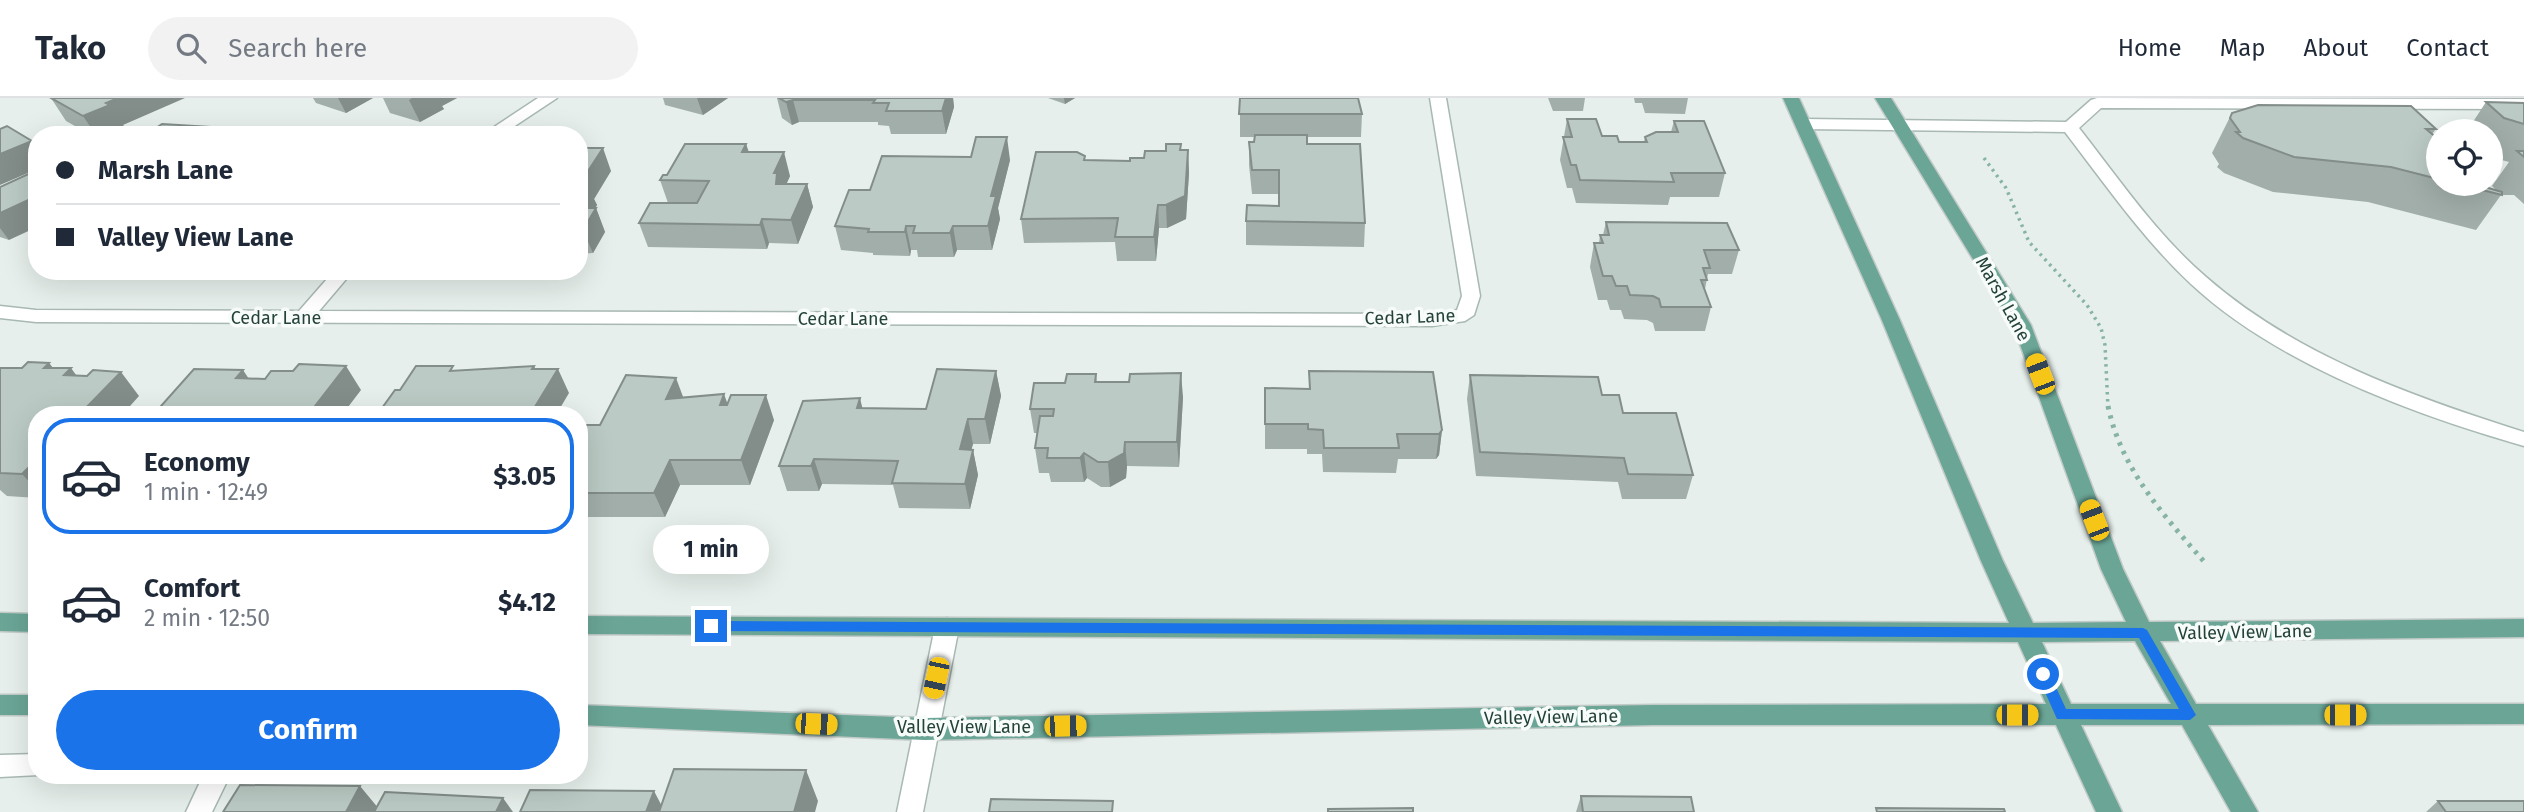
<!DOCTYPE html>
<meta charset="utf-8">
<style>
body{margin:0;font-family:"Fira Sans",sans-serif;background:#f2f2f3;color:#1f2937;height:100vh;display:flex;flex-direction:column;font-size:26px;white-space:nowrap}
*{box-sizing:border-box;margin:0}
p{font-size:23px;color:#747a83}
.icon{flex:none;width:38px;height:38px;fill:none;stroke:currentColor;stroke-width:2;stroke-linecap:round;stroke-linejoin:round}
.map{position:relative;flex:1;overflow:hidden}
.side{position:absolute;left:28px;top:308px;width:560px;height:378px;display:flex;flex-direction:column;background:#fff;border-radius:28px;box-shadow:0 7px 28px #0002}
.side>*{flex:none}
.top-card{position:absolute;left:28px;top:28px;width:560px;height:154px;border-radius:28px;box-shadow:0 7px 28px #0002;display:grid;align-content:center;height:154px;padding:0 28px;background:#fff}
.fabs{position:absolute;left:2426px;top:21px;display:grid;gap:14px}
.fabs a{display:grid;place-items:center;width:77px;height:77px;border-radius:50%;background:#fff;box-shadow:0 7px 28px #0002;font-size:35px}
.end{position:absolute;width:32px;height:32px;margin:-16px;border:9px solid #1a73e8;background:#fff;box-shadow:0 0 0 4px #fff}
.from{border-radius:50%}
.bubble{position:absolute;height:49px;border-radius:24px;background:#fff;box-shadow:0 7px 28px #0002;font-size:23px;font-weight:700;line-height:49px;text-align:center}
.car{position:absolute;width:21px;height:42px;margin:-21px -10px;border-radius:9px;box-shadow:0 0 5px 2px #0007;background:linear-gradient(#f5c518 24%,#345 0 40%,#f5c518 0 76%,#345 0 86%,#f5c518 0)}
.top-card b{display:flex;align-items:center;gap:24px;height:66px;font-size:26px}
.top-card b+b{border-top:2px solid #e0e1e3}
.top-card i{width:18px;height:18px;background:#1f2937}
ul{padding:12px 0 0;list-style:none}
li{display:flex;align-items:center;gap:21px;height:116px;margin:0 14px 10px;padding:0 14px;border:4px solid transparent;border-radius:28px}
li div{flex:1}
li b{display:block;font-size:26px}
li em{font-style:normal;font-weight:700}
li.on{border-color:#1a73e8}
li>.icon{width:63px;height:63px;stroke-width:1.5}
.cta{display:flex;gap:14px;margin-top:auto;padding:14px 28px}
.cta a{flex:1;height:80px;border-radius:42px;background:#1a73e8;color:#fff;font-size:28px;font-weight:700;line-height:80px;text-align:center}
header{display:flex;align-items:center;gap:42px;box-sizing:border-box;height:98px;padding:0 35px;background:#fff;border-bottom:2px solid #e0e1e3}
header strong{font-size:33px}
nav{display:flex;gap:38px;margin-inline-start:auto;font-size:24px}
.search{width:490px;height:63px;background:#f2f2f3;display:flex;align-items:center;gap:18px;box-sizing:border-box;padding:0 24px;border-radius:38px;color:#747a83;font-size:26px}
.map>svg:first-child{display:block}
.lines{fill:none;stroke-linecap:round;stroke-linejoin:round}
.minor-casing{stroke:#a8b8b2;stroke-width:3}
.major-casing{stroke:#c2cac8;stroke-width:3}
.path-far1{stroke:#86b3a5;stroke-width:3.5;stroke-dasharray:2.5 4.5;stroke-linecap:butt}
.path{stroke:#86b3a5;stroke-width:5;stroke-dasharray:3.5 6;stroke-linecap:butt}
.minor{fill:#fff;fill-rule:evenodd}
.major{fill:#6aa596;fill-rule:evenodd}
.wall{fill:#a1aea9}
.shaded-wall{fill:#838d89}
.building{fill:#bbcac4;stroke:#838d89;stroke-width:2}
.route{fill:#1a73e8}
.labels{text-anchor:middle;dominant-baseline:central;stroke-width:7;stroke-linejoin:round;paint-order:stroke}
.street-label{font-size:18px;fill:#24423a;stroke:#f7fbf9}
</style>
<header>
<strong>Tako</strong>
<div class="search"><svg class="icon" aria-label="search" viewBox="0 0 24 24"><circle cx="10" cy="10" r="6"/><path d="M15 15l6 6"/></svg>Search here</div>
<nav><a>Home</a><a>Map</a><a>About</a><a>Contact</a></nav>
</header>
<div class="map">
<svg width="2524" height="714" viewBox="0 0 2524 714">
<rect width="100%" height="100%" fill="#e6efeb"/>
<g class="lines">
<defs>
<path id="minor" d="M538,0H557L501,37H482Z
M1430,0H1446L1480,198L1474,217L1465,223L1432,228L36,224L0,220V208L36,212L299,213L334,173H353L319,213L1432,216L1457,212L1462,198Z
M2097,0L2524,1V11L2101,10L2079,30C2119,81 2156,136 2206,179C2295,257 2413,299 2524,334V348C2412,316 2277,266 2191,186C2143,141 2105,86 2065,34L1804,31L1796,26L1804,21L2066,24L2091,2Z
M947,520L955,522L959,529L923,714H897L935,529L939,522Z
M37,656V677H39L0,679V657Z
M199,677L229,679L212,714H186L201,682Z"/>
<path id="major" d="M1783,0H1799L1899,220L2003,463L2033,525L2126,524L2101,471L2013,227L1875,0H1891L2031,227L2123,471L2149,524L2524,521V539L2160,543L2196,606H2524V626L2208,627L2258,714H2231L2182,627H2081L2122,714H2096L2056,627H1653L925,642L579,627V607L925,620L1653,607L2046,606L2018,544L579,536V518L2009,525L1981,463L1881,220ZM2135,543L2171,606H2071L2042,544Z
M0,515L37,516V534L0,533Z
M0,597H37V617H0Z"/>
</defs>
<!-- minor casing -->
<use href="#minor" class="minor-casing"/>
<!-- major casing -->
<use href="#major" class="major-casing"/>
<!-- path-far1 -->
<path class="path-far1" d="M1984,60L2006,90L2029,144L2087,207L2101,230L2105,247L2108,310"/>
<!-- path -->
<path class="path" d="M2108,308C2121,372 2166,420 2207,467"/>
<!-- minor -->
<use href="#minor" class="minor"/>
<!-- major -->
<use href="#major" class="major"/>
</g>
<!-- wall -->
<path class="wall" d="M51,0L123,27L125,30L108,37H91L66,23Z
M313,0H373L346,15L316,5Z
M383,0H457L442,8L444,11L420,24L390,15Z
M663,0H728L703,17L665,7Z
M777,0H953L954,9L946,36H891L889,28L878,27V24H799L792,27L782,20Z
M1048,0H1075L1065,6Z
M1240,0L1362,16L1361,39H1307V46L1365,125L1364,149L1246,147V123L1278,108V96H1252L1249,67V44H1254L1255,39H1240Z
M1548,0H1585L1583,13H1553Z
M1634,0H1688L1685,16L1645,15L1642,5H1635Z
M2486,4L2524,5V106L2514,97H2501L2476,132L2368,104L2273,94L2224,75L2217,69L2219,66L2212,55L2232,15L2436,31L2432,36L2438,41V86H2482L2480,87L2496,92L2492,88L2509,64L2498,61L2490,73V58H2492H2490V33H2467Z
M1567,21L1602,38L1619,44H1644L1645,39L1671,34L1674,23L1725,75L1719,99H1670L1668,107L1576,105L1572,90H1567L1560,62Z
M746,46L749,54L790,78L786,86H807L813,109L798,146L769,145L767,151L648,149L639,125L668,105L660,82L667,77Z
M1181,46V52H1188L1189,75L1186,121L1167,130H1159L1156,163H1117L1115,144L1024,145L1021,121L1085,58V62L1130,63L1144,60L1166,53Z
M579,50L611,73L594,101L597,107L595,110H596L605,134L593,155L579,156Z
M1010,62L998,110L1000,121L992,152H957L954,159H918L917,152H911L910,158L873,157V155L841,152L835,128L870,92Z
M0,89L9,142L0,139Z
M1606,124L1739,152L1732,176H1708L1705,191L1711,209L1705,233H1655L1653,225L1647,222L1624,221L1621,212H1610L1607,202H1598L1590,169L1594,145H1599L1600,137H1603Z
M49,265L53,270L139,298L37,317V400L7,398L0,392V270H22Z
M996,273L1001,298L990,346H973L971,352H973L978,377L970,411L899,410L893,387L822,386L819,393H787L779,368L862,310L926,311Z
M1309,273L1442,332L1439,357L1436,361H1398L1396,375L1323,374L1322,356H1307V351H1265V290L1309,291Z
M1096,276L1097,284L1183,299L1179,369L1127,368L1126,380L1110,389H1101L1087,380L1084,384H1051L1049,375H1039L1035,350L1037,335H1034L1030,311L1065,285Z
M1470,277L1602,297L1693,377L1686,401H1622L1618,384L1476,378L1467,301Z
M683,300L727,305L774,322L750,387H680L665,419H580L579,417V327H600Z
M1581,698L1694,714H1576Z
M2438,703L2524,714H2426Z"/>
<!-- shaded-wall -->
<path class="shaded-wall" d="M118,0H185L123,27L125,30L108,37H96L83,18L106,5Z
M338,0H373L346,15Z
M412,0H457L442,8L444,11L420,24L409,2Z
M697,0H728L703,17Z
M946,0H953L954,9L946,36L942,13Z
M1064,0H1075L1065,6Z
M793,2L799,24L792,27L786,4Z
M213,29L218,37H208L210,32Z
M1007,39L1010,62L998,110L1000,121L992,152L988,128L991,98Z
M32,43L37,50V71L0,87V56Z
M746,46L753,69L742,54Z
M603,50L611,73L594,101L597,107L590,120L596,110L605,134L593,155L579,124L581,84Z
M1188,52L1189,75L1186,121L1167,130L1166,107Z
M784,54L790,78L783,94V109L774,75Z
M807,86L813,109L798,146L791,122Z
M37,98V129L9,142L0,130V115Z
M1158,107L1159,130L1156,163L1154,139Z
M762,121L769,145L767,151L760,127Z
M906,128L911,152L910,158L905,134Z
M953,128L957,152L954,159L950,135Z
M49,265L68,289L44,270Z
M346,268L361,292L342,317H308Z
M534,268L545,291L558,271L569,295L556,317H530L532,271Z
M71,270L89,295L64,277Z
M243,272L259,296L236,280Z
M996,273L1001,298L990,346L985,321Z
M121,274L139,298L122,317H79Z
M1181,275L1183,299L1179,369L1177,344Z
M676,280L685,304L666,301Z
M724,296L733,321L720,307Z
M766,297L774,322L750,387L741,362Z
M860,300L866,325L857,310Z
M968,321L973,346L965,376L960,351Z
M1442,332L1439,357L1436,361L1439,336Z
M1125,344L1127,368L1126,380L1110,389L1108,364Z
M973,352L978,377L970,411L965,386Z
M1084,355L1087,380L1084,384L1080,360Z
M37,361V392L22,376Z
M814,361L822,386L819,393L811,368Z
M670,362L680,387L665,419L654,395Z
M806,672L818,703L815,714H794Z
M360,688L379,711L377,714H346Z
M654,693L665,714H646Z
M503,700L513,714H496Z"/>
<!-- building -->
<path class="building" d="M51,0H118L106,5L110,7L83,18Z
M779,0H946L942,13H886L889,5H873L875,2H793L786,4Z
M1240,0H1358L1362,16H1239Z
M2486,4L2524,5V26L2504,20Z
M2258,7L2411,8L2436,31H2426L2438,41V81L2391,69L2294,59L2243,40L2236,34H2240L2230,20L2232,15Z
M1567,21H1596L1602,38H1617L1619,44H1647L1645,39L1656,34H1678L1674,23H1704L1725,75H1671L1674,84L1580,82L1576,67H1571L1563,39H1572Z
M162,26L213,29L210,32L214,33L208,37H128L136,32L150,34Z
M7,28L32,43L0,56V31Z
M1255,37H1307V46H1360L1365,125L1246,123L1247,107L1279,108V72H1252L1249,44H1254Z
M976,39H1007L991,98H996L988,128H953L950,135H913L915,128H906L905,134H868L869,131L835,128L849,92H870L882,58L971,59Z
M685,46H746L742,54H784L774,75H777L776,86H807L791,122L762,121L760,127L639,125L650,105H697L709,83L660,82L663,77H667Z
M1166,46H1181L1180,52H1188L1185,98L1166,107H1158L1154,139H1115L1118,120L1021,121L1036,54H1077L1085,58L1084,62L1130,63V60H1144L1145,53H1166Z
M579,50H603L581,84H587L579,100Z
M2517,53H2524V59Z
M2490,58H2498V62H2490Z
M37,72V98L0,115V89Z
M2458,86H2475L2502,94V97Z
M579,110H596L583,132H579Z
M1606,124L1727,125L1739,152H1704L1710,170H1703L1707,182H1701L1711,209H1661L1659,201L1653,198L1630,197L1627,188H1616L1612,178H1603L1594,145H1603L1600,137H1609Z
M28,264L49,265L44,270H71L64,277L87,278L93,272L121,274L79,317H37V361L22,376L0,375V270H22Z
M299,266L346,268L308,317H153L194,271L243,272L236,280L265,281L271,273H293Z
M416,268H453L450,273L534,268L532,271H558L530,317H377L395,292H400Z
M937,271L996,273L985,321H968L960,351L973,352L965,386L892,385L898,363L814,361L811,368H779L803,303L860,300L857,310L926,311Z
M1309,273L1433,274L1442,332L1439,336H1397L1399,350H1324L1323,332L1308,331V326H1265V290L1310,291Z
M1181,275L1177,344H1125L1124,355L1108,364H1098L1084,355L1080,360H1047L1048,350H1035L1040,318H1053L1054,311H1030L1034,285H1065L1067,276H1096L1095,284H1129L1130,276Z
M626,277L676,280L666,301L724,296L720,307H727L731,297H766L741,362H670L654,395H579V327H600Z
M1470,277L1598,279L1602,297H1619L1623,315H1676L1693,377L1628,376L1624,360L1480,354Z
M674,671L806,672L794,714H659Z
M240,687L360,688L346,714H223Z
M530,692L654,693L646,714H520Z
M385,694L503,700L496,714H374Z
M1581,698L1691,699L1694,714H1583Z
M991,701L1113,703L1112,714H989Z
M2438,703H2524V714H2446Z
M1413,710V714H1328V711Z
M1876,710L2004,711L2005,714H1877Z"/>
<!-- route -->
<path class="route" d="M711,523L2143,530L2147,532L2196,617L2190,622L2057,621L2037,576L2043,571L2048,572L2066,611H2179L2139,540L711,533L704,528Z"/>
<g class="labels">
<!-- street labels -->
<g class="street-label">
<text transform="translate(2003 201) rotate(61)">Marsh Lane</text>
<text transform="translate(1410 219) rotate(-2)">Cedar Lane</text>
<text x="276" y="220">Cedar Lane</text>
<text x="843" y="221">Cedar Lane</text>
<text transform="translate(2245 534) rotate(-1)">Valley View Lane</text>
<text transform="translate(1551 619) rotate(-1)">Valley View Lane</text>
<text x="964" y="629">Valley View Lane</text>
</g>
</g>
</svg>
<div class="fabs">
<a><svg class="icon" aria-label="locate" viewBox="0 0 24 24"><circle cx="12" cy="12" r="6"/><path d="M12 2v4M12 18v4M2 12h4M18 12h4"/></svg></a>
</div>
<i class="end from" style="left:2043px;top:576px"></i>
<i class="end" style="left:711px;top:528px"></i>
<div class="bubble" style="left:653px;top:427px;width:116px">1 min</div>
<i class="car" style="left:2040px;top:276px;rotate:339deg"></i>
<i class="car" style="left:2094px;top:422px;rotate:339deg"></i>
<i class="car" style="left:936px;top:580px;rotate:192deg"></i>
<i class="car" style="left:2017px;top:617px;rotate:90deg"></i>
<i class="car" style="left:2345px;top:617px;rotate:90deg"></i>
<i class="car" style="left:816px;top:626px;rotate:92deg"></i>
<i class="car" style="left:1065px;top:628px;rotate:89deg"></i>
<div class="top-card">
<b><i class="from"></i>Marsh Lane</b>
<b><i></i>Valley View Lane</b>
</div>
<section class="side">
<ul>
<li class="on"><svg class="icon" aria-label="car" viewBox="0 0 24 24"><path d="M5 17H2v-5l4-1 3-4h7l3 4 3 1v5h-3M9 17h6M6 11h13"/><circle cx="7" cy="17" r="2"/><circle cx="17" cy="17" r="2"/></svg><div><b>Economy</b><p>1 min · 12:49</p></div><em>$3.05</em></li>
<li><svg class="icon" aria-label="car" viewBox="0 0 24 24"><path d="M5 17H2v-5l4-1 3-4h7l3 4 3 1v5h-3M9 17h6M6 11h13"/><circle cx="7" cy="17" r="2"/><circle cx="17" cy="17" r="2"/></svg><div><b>Comfort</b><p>2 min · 12:50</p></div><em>$4.12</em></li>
</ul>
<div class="cta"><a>Confirm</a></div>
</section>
</div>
